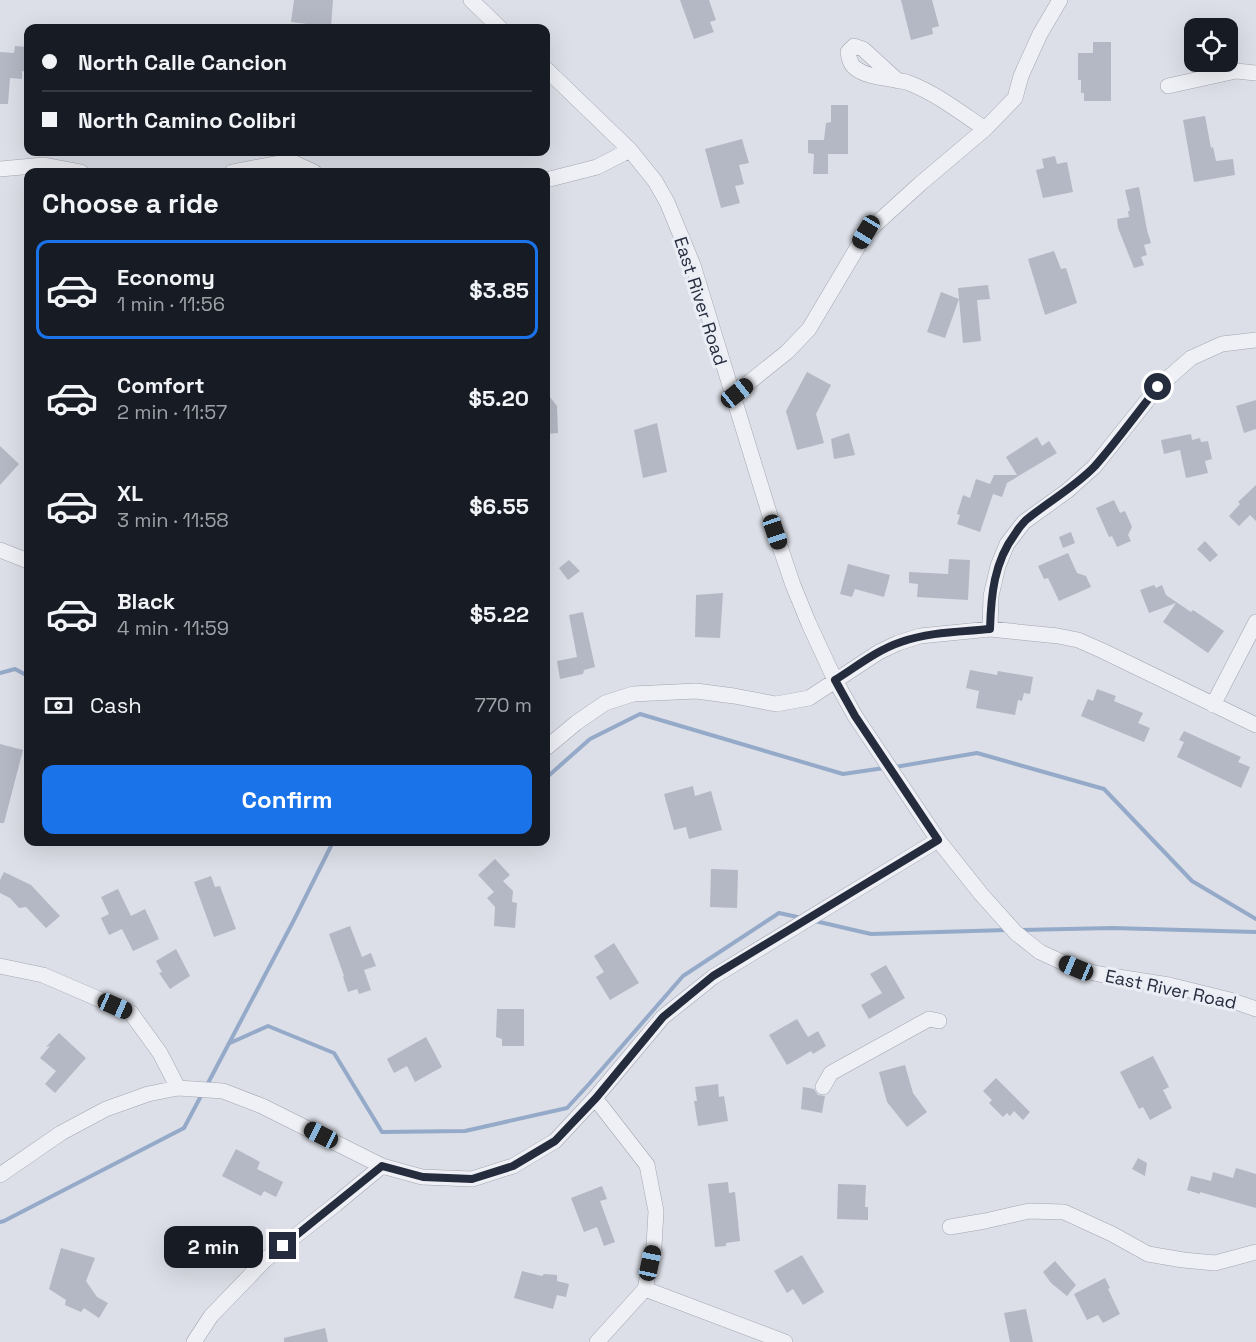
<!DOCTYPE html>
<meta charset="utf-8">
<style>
body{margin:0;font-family:"Space Grotesk",sans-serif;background:#242831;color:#f1f3f6;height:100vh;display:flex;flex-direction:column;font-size:22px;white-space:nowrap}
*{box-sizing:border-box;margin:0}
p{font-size:20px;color:#9ea1a6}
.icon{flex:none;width:33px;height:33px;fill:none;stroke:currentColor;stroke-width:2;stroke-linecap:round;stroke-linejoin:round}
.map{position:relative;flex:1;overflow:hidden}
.sheet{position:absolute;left:24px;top:168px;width:526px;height:678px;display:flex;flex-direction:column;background:#171b24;border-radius:12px;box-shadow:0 6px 24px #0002}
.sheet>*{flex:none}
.banner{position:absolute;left:24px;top:24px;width:526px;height:132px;border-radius:12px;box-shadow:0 6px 24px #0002;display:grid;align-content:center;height:132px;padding:0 18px;background:#171b24}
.fabs{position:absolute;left:1184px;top:18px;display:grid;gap:12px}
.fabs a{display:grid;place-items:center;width:54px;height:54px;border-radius:12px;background:#171b24;box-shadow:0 6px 24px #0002;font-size:30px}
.end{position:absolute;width:27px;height:27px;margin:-14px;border:8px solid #252c3e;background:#fff;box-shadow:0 0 0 3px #fff}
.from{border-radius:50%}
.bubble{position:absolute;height:42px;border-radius:12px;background:#171b24;box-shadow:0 6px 24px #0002;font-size:20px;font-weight:600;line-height:42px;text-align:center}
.car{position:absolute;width:18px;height:36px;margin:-18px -9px;border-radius:8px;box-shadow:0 0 4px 2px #0007;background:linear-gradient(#222 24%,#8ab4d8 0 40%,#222 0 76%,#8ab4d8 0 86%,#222 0)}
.banner b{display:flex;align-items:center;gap:21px;height:57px;font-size:22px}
.banner b+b{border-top:2px solid #363941}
.banner i{width:15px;height:15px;background:#f1f3f6}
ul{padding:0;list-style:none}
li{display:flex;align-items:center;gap:18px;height:99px;margin:0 12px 9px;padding:0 6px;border:3px solid transparent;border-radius:12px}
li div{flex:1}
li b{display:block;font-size:22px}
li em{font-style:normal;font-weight:600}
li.active{border-color:#1a73e8}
li>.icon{width:54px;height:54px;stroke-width:1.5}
h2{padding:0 18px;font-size:27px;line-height:72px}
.pay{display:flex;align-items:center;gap:15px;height:66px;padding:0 18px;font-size:22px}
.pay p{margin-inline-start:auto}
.primary-button{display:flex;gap:12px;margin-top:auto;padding:12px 18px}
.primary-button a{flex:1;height:69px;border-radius:12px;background:#1a73e8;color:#fff;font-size:24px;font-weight:600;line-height:69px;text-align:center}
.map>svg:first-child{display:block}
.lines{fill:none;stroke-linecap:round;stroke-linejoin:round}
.stream{stroke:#95aac9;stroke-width:4}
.building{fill:#b3b8c4}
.minor-casing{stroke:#a1a6b1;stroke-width:16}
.minor{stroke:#eff0f5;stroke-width:15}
.route{stroke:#252c3e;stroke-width:8}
.labels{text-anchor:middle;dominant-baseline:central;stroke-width:6;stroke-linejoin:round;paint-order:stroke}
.street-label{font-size:18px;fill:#252c3e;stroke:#ebeef5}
</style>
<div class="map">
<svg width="1256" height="1342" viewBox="0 0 1256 1342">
<rect width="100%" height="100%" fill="#dcdfe7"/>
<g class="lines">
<!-- stream -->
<path class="stream" d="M0,673L15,669L28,676
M895,767L977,753L1104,789L1192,881L1256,919
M546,778L590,739L640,714L843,774L884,768
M815,921L871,934L1007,930
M1021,930L1112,928L1256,932
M230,1043L268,1026L334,1053L382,1132L465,1131L567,1108L589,1084L683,976L779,913L802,918
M207,1085L294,920L333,842
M0,1222L4,1221L184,1128L202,1094"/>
</g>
<!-- building -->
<path class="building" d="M294,0H333L331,27L291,22Z
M680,0H709L716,20L710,22L714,32L694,39Z
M901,0H932L939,26L932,28L933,34L911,40Z
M1093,42H1111V101H1084V93H1081V80H1078V53H1093Z
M15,46L28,47V72L22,71V79L10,78L8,104H0V52L14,53Z
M831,105H848V154H828V174H813L814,154L808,153V140H824L826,123L831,122Z
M1205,116L1211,148L1213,147L1216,161L1233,159L1235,175L1194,182L1183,120Z
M742,139L749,163L739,165L744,184L735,186L740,203L721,208L705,149Z
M1055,156L1057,164L1067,162L1073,192L1043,198L1036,170L1044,168L1042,159Z
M1139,187L1147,230L1151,243L1144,245L1147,255L1141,257L1144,265L1134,268L1118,228L1117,219L1129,217L1128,211H1130L1125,190Z
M1054,251L1061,269L1066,268L1077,303L1045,315L1028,259Z
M988,285L990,299L977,300L981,341L963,343L959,299L945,338L927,332L941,292L959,299L958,288Z
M807,372L831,385L816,414L824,443L797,450L786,411Z
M546,392L557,406L558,433L546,434Z
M1256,400V429L1244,433L1236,406Z
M657,423L667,472L643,478L634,430Z
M849,433L855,455L834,459L831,439Z
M1191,434L1192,440L1200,438L1201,442L1208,441L1212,459L1205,461L1208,473L1186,478L1180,450L1164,454L1161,440Z
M1037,437L1042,446L1049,441L1057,453L1007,483L1002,497L993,494L980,532L957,524L960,515L957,514L963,495L970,498L976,479L990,484L994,475H1017L1006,457Z
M0,446L19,464L0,485Z
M1256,485V521L1250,515L1239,526L1229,516L1240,504L1238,502Z
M1114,500L1120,513L1125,511L1132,527L1128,535L1131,541L1117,547L1112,536L1109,537L1096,508Z
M1071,532L1075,543L1063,548L1059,537Z
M1205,541L1218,555L1210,562L1197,549Z
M1068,553L1077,573L1086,576L1091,587L1059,601L1048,578L1044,579L1038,566Z
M949,559L970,560L968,600L917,597L918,584L909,583V572L948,574Z
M569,560L580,571L568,580L559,568Z
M848,564L890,575L884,597L855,589L852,597L840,594Z
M1154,585L1156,588L1162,585L1166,595L1191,612L1193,610L1224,631L1208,653L1163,622L1176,603L1149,613L1140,590Z
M723,593L720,638L695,637L696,595Z
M583,612L595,667L584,670L583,674L560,679L557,661L577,657L569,615Z
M970,670L997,675L998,671L1033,677L1030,694L1024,693L1022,701L1018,700L1015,715L976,708L979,691L966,688Z
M1097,689L1116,696L1114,701L1143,713L1138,723L1150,728L1144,742L1081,716L1088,699L1093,701Z
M1184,731L1241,757L1238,762L1250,767L1241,788L1177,757L1184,742L1179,740Z
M0,744L23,750L4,823H0Z
M693,786L695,796L711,791L722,830L689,839L686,827L674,830L664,794Z
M495,859L510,875L503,881L513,891L512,902L517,903L515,928L494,926L495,907L487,898L494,892L478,875Z
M711,869L738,870L737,908L710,907Z
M4,872L31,885L60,916L46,928L26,907L19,908L10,898L0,893V880Z
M211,876L215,887L220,886L236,929L214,937L194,882Z
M118,889L131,916L145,909L159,939L133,951L122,929L109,935L101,918L109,914L101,897Z
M350,926L362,957L371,953L376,966L364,970L371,990L359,994L357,989L348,992L343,977L344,976L329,934Z
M614,943L639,983L610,1000L596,977L604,972L594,956Z
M176,949L190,976L170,989L159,973L162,972L156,961Z
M886,965L905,998L869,1019L861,1005L882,993L870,974Z
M497,1009H524V1046H502V1039L496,1037Z
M797,1019L808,1037L818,1031L826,1046L813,1054L811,1051L787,1065L769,1035Z
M59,1033L86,1058L55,1093L45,1084L56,1071L40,1058L50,1046L46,1047Z
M426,1037L442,1067L415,1082L407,1066L394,1073L387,1059Z
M1153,1056L1169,1087L1163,1090L1172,1108L1150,1120L1143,1107L1139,1109L1120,1072Z
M905,1065L913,1093L927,1112L907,1127L887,1102L879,1072Z
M996,1078L1030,1112L1023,1120L1014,1111L1010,1116L1007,1113L1003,1117L989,1103L992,1100L983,1091Z
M718,1084L719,1097L724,1096L728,1121L698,1126L694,1101H697L695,1087Z
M803,1087L814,1089L818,1095L825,1096L822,1113L801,1109Z
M236,1149L260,1162L257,1169L283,1182L276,1197L264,1191L261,1196L222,1176Z
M1138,1158L1147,1163L1145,1176L1132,1169Z
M1236,1168L1256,1174V1208L1200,1192V1194L1187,1190L1191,1176L1211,1181L1213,1172L1233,1178Z
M728,1182L729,1193L735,1192L740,1241L726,1243V1246L715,1247L708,1184Z
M838,1184L866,1185L865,1207H868V1220L837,1219Z
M602,1186L607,1199L600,1201L615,1242L604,1246L597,1227L584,1232L571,1198Z
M61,1248L95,1258L86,1281L97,1297L108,1303L99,1318L84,1308L81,1312L65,1305L66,1300L49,1289Z
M802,1255L824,1292L803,1305L793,1289L787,1293L774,1271Z
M1055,1261L1076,1285L1067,1296L1051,1283L1043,1272Z
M522,1271L542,1276L544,1274L557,1275V1281L569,1284L566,1297L557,1295L553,1309L514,1298Z
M1105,1278L1110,1288L1108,1289L1120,1314L1103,1323L1098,1315L1087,1320L1074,1294Z
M1026,1309L1033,1342H1010L1004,1313Z
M325,1328L328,1342H284V1338Z"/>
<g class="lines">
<defs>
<path id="minor" d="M471,0L500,28
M546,69L630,150L655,181L667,202L693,265L775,532L793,585L809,624L835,680L855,716L938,840L981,894L1016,933L1040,952L1075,968L1099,974L1169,985L1230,1000L1256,1009
M898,81L863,49L854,46L848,52C849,58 850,64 855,68C871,80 892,77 909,83C937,94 960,112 985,129
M1168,86L1236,71L1256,73
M0,169L44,165L81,172
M232,172L290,161L314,172
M546,180L597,167L630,150
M732,396L787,352L809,329L866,233L920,184L985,129L1015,98L1021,76L1040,34L1060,0
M0,550L28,561
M990,629L991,596L998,566L1007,544L1024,522L1067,491L1094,467L1158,387L1191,358L1222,344L1256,340
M1213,705L1256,622
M546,748L576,723L605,703L633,694L696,691L734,696L776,704L809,698L879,652L898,643L920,636L990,629L1058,636L1078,640L1103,651L1256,725
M0,966L43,975L131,1013L160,1053L178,1088
M823,1087L831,1073L929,1019L939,1021
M595,1098L647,1165L656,1211L654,1246L645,1289L597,1342
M0,1175L61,1133L106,1109L148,1094L178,1088L223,1091L262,1106L382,1166L422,1177L472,1179L513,1166L555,1141L595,1098L663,1017L713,977L938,840
M950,1227L985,1221L1029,1211L1064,1212L1112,1234L1148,1254L1183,1260L1215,1263L1256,1252
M645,1289L785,1342
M194,1342L211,1316L265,1260L336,1204L382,1166"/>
</defs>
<!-- minor casing -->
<use href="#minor" class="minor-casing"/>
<!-- minor -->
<use href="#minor" class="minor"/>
</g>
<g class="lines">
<!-- route -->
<path class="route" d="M283,1246L382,1166L423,1177L472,1179L513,1166L555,1141L596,1098L663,1017L713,976L938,840L855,716L835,680C856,667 877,650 901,642C929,632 960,632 990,629C991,595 994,562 1015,534C1018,529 1022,524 1026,520C1049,501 1075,487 1095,466C1117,441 1137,413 1158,387"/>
</g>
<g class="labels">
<!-- street labels -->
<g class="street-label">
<text transform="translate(701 301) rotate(72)">East River Road</text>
<text transform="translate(1171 989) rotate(12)">East River Road</text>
</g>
</g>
</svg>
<div class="fabs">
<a><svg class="icon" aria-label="locate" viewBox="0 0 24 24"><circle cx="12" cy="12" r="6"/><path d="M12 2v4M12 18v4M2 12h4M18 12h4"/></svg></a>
</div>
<i class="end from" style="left:1158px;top:387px"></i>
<i class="end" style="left:283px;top:1246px"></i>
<div class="bubble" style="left:164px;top:1226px;width:99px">2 min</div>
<i class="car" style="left:866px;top:232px;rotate:211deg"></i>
<i class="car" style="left:737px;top:393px;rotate:51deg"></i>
<i class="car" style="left:775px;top:532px;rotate:161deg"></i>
<i class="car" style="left:1076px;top:968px;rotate:293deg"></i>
<i class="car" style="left:115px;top:1006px;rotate:114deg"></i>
<i class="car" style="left:321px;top:1135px;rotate:297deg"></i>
<i class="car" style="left:650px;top:1263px;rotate:12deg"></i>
<div class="banner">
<b><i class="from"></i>North Calle Cancion</b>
<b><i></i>North Camino Colibri</b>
</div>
<section class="sheet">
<h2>Choose a ride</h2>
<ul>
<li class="active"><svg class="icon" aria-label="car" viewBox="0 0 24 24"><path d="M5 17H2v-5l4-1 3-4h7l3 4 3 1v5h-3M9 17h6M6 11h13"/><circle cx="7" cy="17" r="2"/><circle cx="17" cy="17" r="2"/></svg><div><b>Economy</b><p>1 min · 11:56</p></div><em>$3.85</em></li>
<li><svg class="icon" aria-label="car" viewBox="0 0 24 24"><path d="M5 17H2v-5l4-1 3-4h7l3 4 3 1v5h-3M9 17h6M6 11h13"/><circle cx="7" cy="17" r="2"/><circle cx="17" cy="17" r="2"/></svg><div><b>Comfort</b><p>2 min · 11:57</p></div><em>$5.20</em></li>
<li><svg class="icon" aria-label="car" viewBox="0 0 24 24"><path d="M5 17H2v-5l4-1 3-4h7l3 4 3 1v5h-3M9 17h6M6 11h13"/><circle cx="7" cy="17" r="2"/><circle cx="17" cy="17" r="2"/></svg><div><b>XL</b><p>3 min · 11:58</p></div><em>$6.55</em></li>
<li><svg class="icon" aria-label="car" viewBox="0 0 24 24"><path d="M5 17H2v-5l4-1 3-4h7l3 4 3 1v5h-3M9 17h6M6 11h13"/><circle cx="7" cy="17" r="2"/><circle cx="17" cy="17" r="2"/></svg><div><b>Black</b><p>4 min · 11:59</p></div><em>$5.22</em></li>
</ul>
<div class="pay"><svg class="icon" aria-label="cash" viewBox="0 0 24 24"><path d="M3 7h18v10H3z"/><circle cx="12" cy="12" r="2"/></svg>Cash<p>770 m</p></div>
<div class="primary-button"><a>Confirm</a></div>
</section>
</div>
